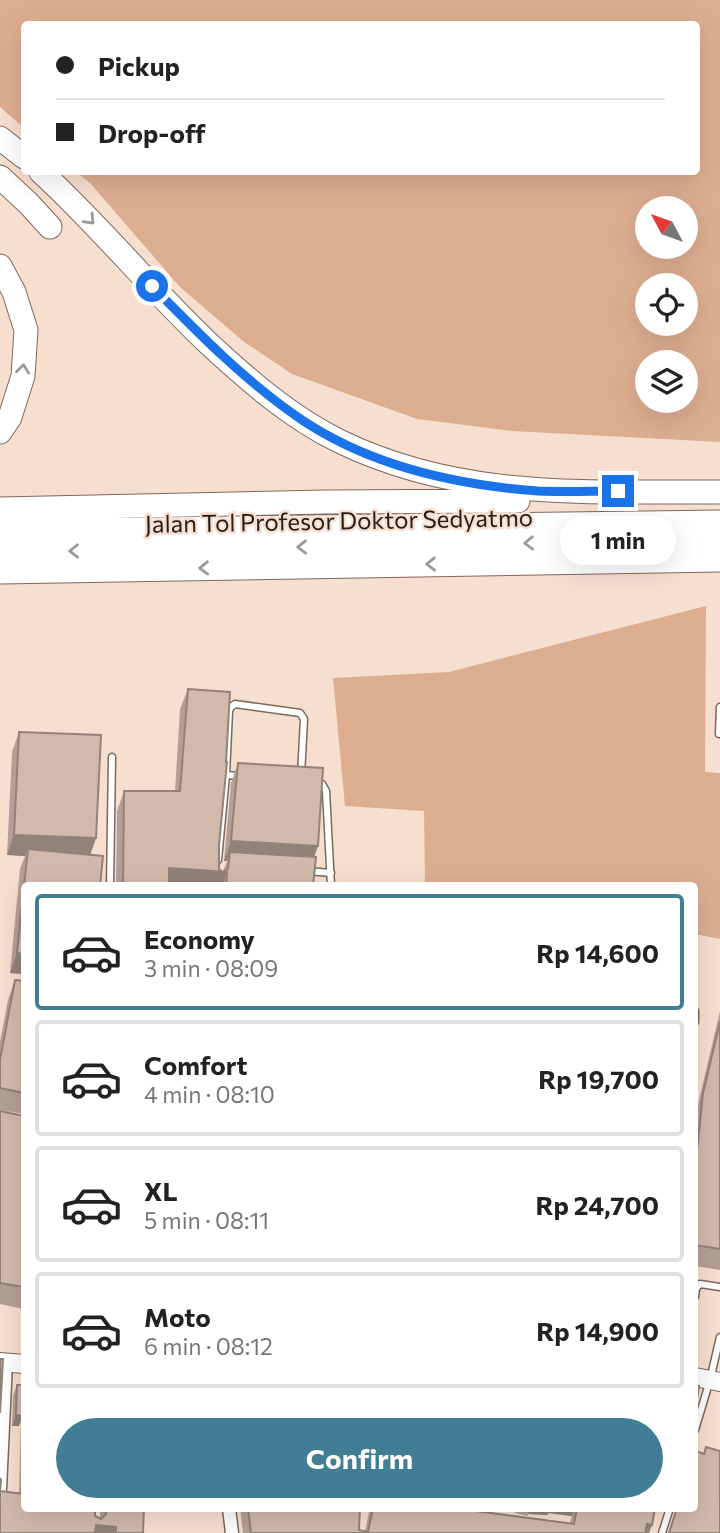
<!DOCTYPE html>
<meta charset="utf-8">
<style>
body{margin:0;font-family:Commissioner,sans-serif;background:#f6f6f6;color:#222;height:100vh;display:flex;flex-direction:column;font-size:26px;white-space:nowrap}
*{box-sizing:border-box;margin:0}
p{font-size:23px;color:#767676}
.icon{flex:none;width:38px;height:38px;fill:none;stroke:currentColor;stroke-width:2;stroke-linecap:round;stroke-linejoin:round}
.map{position:relative;flex:1;overflow:hidden}
.details{position:absolute;left:21px;top:882px;width:677px;height:630px;display:flex;flex-direction:column;background:#fff;border-radius:7px;box-shadow:0 7px 28px #0002}
.details>*{flex:none}
.hud{position:absolute;left:21px;top:21px;width:679px;height:154px;border-radius:7px;box-shadow:0 7px 28px #0002;display:grid;align-content:center;height:154px;padding:0 35px;background:#fff}
.needle{width:46px;rotate:311deg}
.fabs{position:absolute;left:635px;top:196px;display:grid;gap:14px}
.fabs a{display:grid;place-items:center;width:63px;height:63px;border-radius:50%;background:#fff;box-shadow:0 7px 28px #0002;font-size:35px}
.end{position:absolute;width:32px;height:32px;margin:-16px;border:9px solid #1a73e8;background:#fff;box-shadow:0 0 0 4px #fff}
.from{border-radius:50%}
.bubble{position:absolute;height:49px;border-radius:24px;background:#fff;box-shadow:0 7px 28px #0002;font-size:23px;font-weight:700;line-height:49px;text-align:center}
.hud b{display:flex;align-items:center;gap:24px;height:66px;font-size:26px}
.hud b+b{border-top:2px solid #e0e0e0}
.hud i{width:18px;height:18px;background:#222}
ul{padding:12px 0 0;list-style:none}
li{display:flex;align-items:center;gap:21px;height:116px;margin:0 14px 10px;padding:0 21px;border:4px solid #e0e0e0;border-radius:7px}
li div{flex:1}
li b{display:block;font-size:26px}
li em{font-style:normal;font-weight:700}
li.current{border-color:#417d95}
li>.icon{width:63px;height:63px;stroke-width:1.5}
.action{display:flex;gap:14px;margin-top:auto;padding:14px 35px}
.action a{flex:1;height:80px;border-radius:42px;background:#417d95;color:#fff;font-size:28px;font-weight:700;line-height:80px;text-align:center}
.map>svg:first-child{display:block}
.green{fill:#ddad90;fill-rule:evenodd}
.lines{fill:none;stroke-linecap:round;stroke-linejoin:round}
.service-casing{stroke:#7e685c;stroke-width:9}
.minor-casing{stroke:#7e685c;stroke-width:15}
.secondary-casing{stroke:#7e685c;stroke-width:20}
.motorway-casing{stroke:#7e685c;stroke-width:25}
.service{stroke:#fff;stroke-width:6}
.minor{stroke:#fff;stroke-width:12}
.secondary{stroke:#fff;stroke-width:18}
.motorway{stroke:#fff;stroke-width:23}
.wall{fill:#b49f94}
.shaded-wall{fill:#928278}
.building{fill:#d1b9ac;stroke:#928278;stroke-width:2}
.oneway{stroke:#9d9997}
.route{stroke:#1a73e8;stroke-width:9}
.labels{text-anchor:middle;dominant-baseline:central;stroke-width:5;stroke-linejoin:round;paint-order:stroke}
.street-label{font-size:24px;fill:#251c17;stroke:#f7dfd0}
</style>
<div class="map">
<svg width="720" height="1533" viewBox="0 0 720 1533">
<rect width="100%" height="100%" fill="#f7dfd0"/>
<!-- green -->
<path class="green" d="M0,0H720V442L512,431L417,419L292,374L243,341L180,287L90,183L76,172H696V24H24V128L0,107ZM648,208H686V247H648ZM648,285H686V324H648ZM648,362H686V401H648Z
M706,606L705,772L720,773V939L695,934V886L425,885L424,811L345,806L333,678L449,672Z"/>
<g class="lines">
<defs>
<path id="service" d="M719,734L720,707
M241,776L226,775L229,711L231,707L235,704L300,713L304,719L301,775
M315,783L322,784L326,791L331,886
M218,860L226,775
M307,871L331,873
M110,886L112,757
M695,1011V1022
M695,1297L696,1289L700,1284L720,1287
M695,1430L710,1380L720,1337
M662,1533L670,1508"/>
<path id="minor" d="M0,1489L6,1363
M229,1508L232,1533"/>
<path id="secondary" d="M0,1362L24,1364
M695,1377L720,1382"/>
<path id="motorway" d="M0,138L24,157
M41,172C100,226 150,288 208,343C248,380 290,417 339,441C462,501 588,491 720,492
M0,177L29,204L50,227
M0,266L14,292L26,330L23,376L10,417L0,432
M0,509L325,502L518,501
M0,531L720,522
M0,552L720,540
M0,572L720,560"/>
</defs>
<!-- service casing -->
<use href="#service" class="service-casing"/>
<!-- minor casing -->
<use href="#minor" class="minor-casing"/>
<!-- secondary casing -->
<use href="#secondary" class="secondary-casing"/>
<!-- motorway casing -->
<use href="#motorway" class="motorway-casing"/>
<!-- service -->
<use href="#service" class="service"/>
<!-- minor -->
<use href="#minor" class="minor"/>
<!-- secondary -->
<use href="#secondary" class="secondary"/>
<!-- motorway -->
<use href="#motorway" class="motorway"/>
</g>
<!-- wall -->
<path class="wall" d="M188,689L219,845V869L223,871L227,861H224L231,783L238,763L314,857L313,886H116L117,811L124,791H175L180,709Z
M19,732L96,838L90,855L24,974L10,973L20,869L25,856L7,855L12,752Z
M15,980L24,981V1114L0,1110V1042L8,1000Z
M720,1011V1270L695,1266V1121L696,1113Z
M0,1111L24,1116V1306L23,1309L0,1304Z
M17,1385L19,1426H12L13,1395Z
M24,1412V1508L95,1516L100,1519V1508H144L143,1533H0V1491L19,1493L21,1421Z
M240,1508H360L359,1530L365,1531L370,1508H453L570,1523L572,1516L548,1513V1515L528,1514L527,1516L515,1513L516,1510L507,1508H655L649,1533H243Z"/>
<!-- shaded-wall -->
<path class="shaded-wall" d="M14,835L96,838L89,858L28,849L25,856L7,855Z
M231,841L318,846L311,866L230,852L227,861H224Z
M169,868L227,872L222,886H162Z
M17,953L24,954V974L10,973Z
M16,1415L23,1416L19,1426H12Z
M530,1508H574L572,1516L548,1513V1515L528,1514Z
M647,1524L652,1525L649,1533H643Z
M96,1525L116,1527L114,1533H93Z"/>
<!-- building -->
<path class="building" d="M188,689L230,692L226,762H227L219,845V869L223,872L228,869L230,852L316,857L313,886H226L227,872L169,868V886H123L124,791H180Z
M19,732L101,735L96,838L14,835Z
M238,763L323,768L318,846L231,841Z
M28,849L103,856L100,886H24V954L17,953Z
M15,980L24,981V1093L0,1088V1060Z
M720,1022V1249L695,1245V1172L703,1093Z
M0,1111L24,1116V1287L0,1283Z
M0,1359H3L0,1413Z
M17,1385H24L23,1416L16,1415Z
M695,1386H699L696,1407H695Z
M706,1447L720,1451V1533H669L677,1508H695V1455L696,1451L704,1454Z
M0,1478L1,1480L0,1491L24,1494V1489V1508H95V1516L101,1519L106,1514V1508H144L143,1533H116V1527L96,1525L95,1533H0Z
M248,1508H360L359,1530L368,1532L373,1508H453L574,1524L577,1508H655L652,1525L647,1524L645,1533H251Z"/>
<!-- one-way arrows -->
<defs><path id="oneway-chevron" d="M-2-3.5L2.5 0L-2 3.5" fill="none" stroke-width="1.6" stroke-linecap="round" stroke-linejoin="round" transform="scale(1.75)"/></defs>
<g class="oneway">
<use href="#oneway-chevron" transform="translate(90 220) rotate(47)"/>
<use href="#oneway-chevron" transform="translate(23 369) rotate(-84)"/>
<use href="#oneway-chevron" transform="translate(529 543) rotate(179)"/>
<use href="#oneway-chevron" transform="translate(302 547) rotate(179)"/>
<use href="#oneway-chevron" transform="translate(74 551) rotate(179)"/>
<use href="#oneway-chevron" transform="translate(431 564) rotate(179)"/>
<use href="#oneway-chevron" transform="translate(204 568) rotate(179)"/>
</g>
<g class="lines">
<!-- route -->
<path class="route" d="M152,286C199,334 246,382 302,420C371,466 456,485 538,491C565,492 591,491 618,491"/>
</g>
<g class="labels">
<!-- street labels -->
<g class="street-label">
<text transform="translate(339 520) rotate(-1)">Jalan Tol Profesor Doktor Sedyatmo</text>
</g>
</g>
</svg>
<div class="fabs">
<a><svg class="needle" viewBox="-14 -14 28 28"><path d="M0-13l5 13h-10z" fill="#e53935"/><path d="M0 13l5-13h-10z" fill="#767676"/></svg></a>
<a><svg class="icon" aria-label="locate" viewBox="0 0 24 24"><circle cx="12" cy="12" r="6"/><path d="M12 2v4M12 18v4M2 12h4M18 12h4"/></svg></a>
<a><svg class="icon" aria-label="layers" viewBox="0 0 24 24"><path d="M12 4l9 5-9 5-9-5zM3 14l9 5 9-5"/></svg></a>
</div>
<i class="end from" style="left:152px;top:286px"></i>
<i class="end" style="left:618px;top:491px"></i>
<div class="bubble" style="left:560px;top:516px;width:116px">1 min</div>
<div class="hud">
<b><i class="from"></i>Pickup</b>
<b><i></i>Drop-off</b>
</div>
<section class="details">
<ul>
<li class="current"><svg class="icon" aria-label="car" viewBox="0 0 24 24"><path d="M5 17H2v-5l4-1 3-4h7l3 4 3 1v5h-3M9 17h6M6 11h13"/><circle cx="7" cy="17" r="2"/><circle cx="17" cy="17" r="2"/></svg><div><b>Economy</b><p>3 min · 08:09</p></div><em>Rp 14,600</em></li>
<li><svg class="icon" aria-label="car" viewBox="0 0 24 24"><path d="M5 17H2v-5l4-1 3-4h7l3 4 3 1v5h-3M9 17h6M6 11h13"/><circle cx="7" cy="17" r="2"/><circle cx="17" cy="17" r="2"/></svg><div><b>Comfort</b><p>4 min · 08:10</p></div><em>Rp 19,700</em></li>
<li><svg class="icon" aria-label="car" viewBox="0 0 24 24"><path d="M5 17H2v-5l4-1 3-4h7l3 4 3 1v5h-3M9 17h6M6 11h13"/><circle cx="7" cy="17" r="2"/><circle cx="17" cy="17" r="2"/></svg><div><b>XL</b><p>5 min · 08:11</p></div><em>Rp 24,700</em></li>
<li><svg class="icon" aria-label="car" viewBox="0 0 24 24"><path d="M5 17H2v-5l4-1 3-4h7l3 4 3 1v5h-3M9 17h6M6 11h13"/><circle cx="7" cy="17" r="2"/><circle cx="17" cy="17" r="2"/></svg><div><b>Moto</b><p>6 min · 08:12</p></div><em>Rp 14,900</em></li>
</ul>
<div class="action"><a>Confirm</a></div>
</section>
</div>
